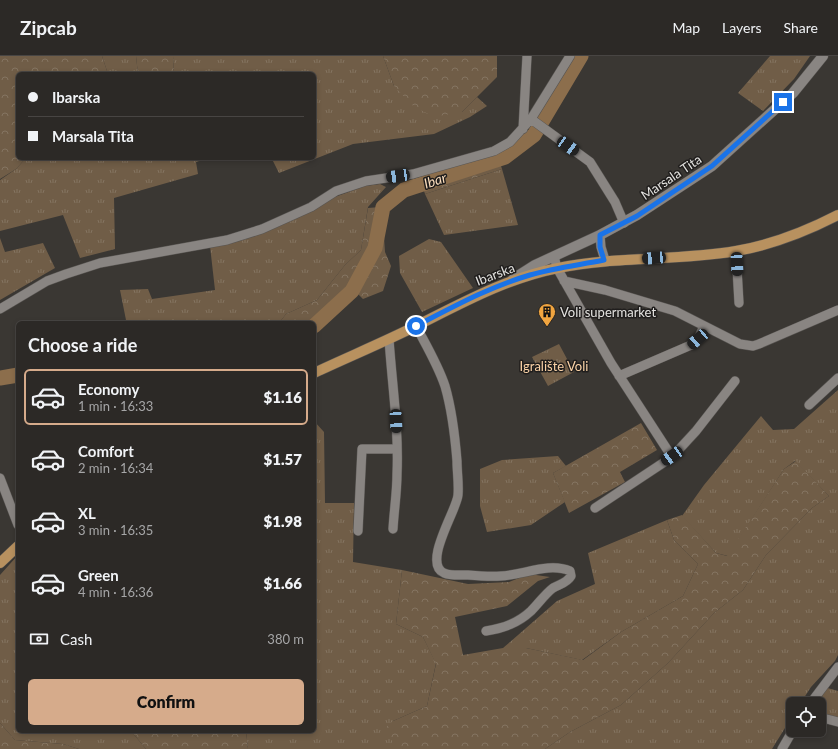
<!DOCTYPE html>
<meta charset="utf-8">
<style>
body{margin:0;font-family:Lato,sans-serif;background:#383532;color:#f1f3f6;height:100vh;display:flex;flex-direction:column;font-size:15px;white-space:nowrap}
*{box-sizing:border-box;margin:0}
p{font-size:13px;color:#a6a6a7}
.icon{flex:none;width:22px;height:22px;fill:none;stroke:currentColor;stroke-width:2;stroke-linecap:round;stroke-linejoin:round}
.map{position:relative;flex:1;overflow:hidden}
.sheet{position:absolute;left:16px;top:265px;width:300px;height:412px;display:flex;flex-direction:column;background:#2c2926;border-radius:6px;box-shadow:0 2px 6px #0003,0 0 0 1px #484543}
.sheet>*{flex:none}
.hud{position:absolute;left:16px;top:16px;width:300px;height:88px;border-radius:6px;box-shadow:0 2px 6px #0003,0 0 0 1px #484543;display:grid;align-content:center;height:88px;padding:0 12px;background:#2c2926}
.buttons{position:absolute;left:786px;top:641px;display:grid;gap:8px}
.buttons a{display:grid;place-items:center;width:40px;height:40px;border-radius:6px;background:#2c2926;box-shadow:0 2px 6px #0003,0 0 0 1px #484543;font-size:20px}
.end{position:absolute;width:18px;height:18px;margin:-9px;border:5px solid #1a73e8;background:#fff;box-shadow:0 0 0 2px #fff}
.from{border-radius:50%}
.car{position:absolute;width:12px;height:24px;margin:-12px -6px;border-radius:5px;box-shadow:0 0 3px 1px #0007;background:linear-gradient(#222 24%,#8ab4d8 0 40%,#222 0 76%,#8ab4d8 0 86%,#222 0)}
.hud b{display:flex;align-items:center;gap:14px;height:38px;font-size:15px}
.hud b+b{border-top:1px solid #484543}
.hud i{width:10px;height:10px;background:#f1f3f6}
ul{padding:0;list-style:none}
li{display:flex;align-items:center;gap:12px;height:56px;margin:0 8px 6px;padding:0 4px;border:2px solid transparent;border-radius:6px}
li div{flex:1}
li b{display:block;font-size:15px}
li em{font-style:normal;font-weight:800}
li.on{border-color:#d6ab8b}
li>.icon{width:36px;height:36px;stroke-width:1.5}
h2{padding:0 12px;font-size:18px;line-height:48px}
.pay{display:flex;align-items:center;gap:10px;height:44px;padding:0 12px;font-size:15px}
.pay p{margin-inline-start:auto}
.cta{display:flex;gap:8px;margin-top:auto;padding:8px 12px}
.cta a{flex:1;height:46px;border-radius:6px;background:#d6ab8b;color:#111;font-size:16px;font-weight:800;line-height:46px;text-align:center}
header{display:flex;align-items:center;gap:24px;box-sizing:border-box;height:56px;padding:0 20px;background:#2c2926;border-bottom:1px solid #484543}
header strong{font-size:19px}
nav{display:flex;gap:22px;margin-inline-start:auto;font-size:14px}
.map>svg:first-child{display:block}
.grass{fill:url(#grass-tufts)}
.forest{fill:url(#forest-crowns)}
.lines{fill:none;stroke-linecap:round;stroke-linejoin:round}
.river{stroke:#8c6e4c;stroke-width:15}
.minor-casing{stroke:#585552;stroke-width:10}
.tertiary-casing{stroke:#585552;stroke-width:11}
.primary-casing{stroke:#585552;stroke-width:11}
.minor{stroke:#898582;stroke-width:9}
.tertiary{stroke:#898582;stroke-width:10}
.primary{stroke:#b8915f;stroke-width:10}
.route{stroke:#1a73e8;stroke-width:5}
.labels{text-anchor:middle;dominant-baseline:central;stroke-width:3;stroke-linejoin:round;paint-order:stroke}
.street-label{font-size:13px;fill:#e4e3e0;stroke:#201e1d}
.poi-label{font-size:13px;fill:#e4e3e0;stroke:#201e1d;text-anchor:start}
.park-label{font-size:13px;fill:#fbd3a7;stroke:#201e1d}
.water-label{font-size:14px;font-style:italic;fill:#fcdebd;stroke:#201e1d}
</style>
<header>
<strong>Zipcab</strong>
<nav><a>Map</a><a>Layers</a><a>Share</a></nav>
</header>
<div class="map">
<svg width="838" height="693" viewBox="0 0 838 693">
<defs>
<pattern id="grass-tufts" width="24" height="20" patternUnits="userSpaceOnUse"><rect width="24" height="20" fill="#705d47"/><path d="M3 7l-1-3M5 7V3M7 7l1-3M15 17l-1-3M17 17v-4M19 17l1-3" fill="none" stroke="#847461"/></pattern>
<pattern id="forest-crowns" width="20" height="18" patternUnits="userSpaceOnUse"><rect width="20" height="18" fill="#705d47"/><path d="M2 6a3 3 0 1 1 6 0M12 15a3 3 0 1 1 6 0" fill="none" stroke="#847461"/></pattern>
</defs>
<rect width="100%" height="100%" fill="#3a3733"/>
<!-- grass -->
<path class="grass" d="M102,0H136L138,18H108Z
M173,0H383L394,30L462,56L477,41L487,50L470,61L434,78L353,88L279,117L272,103L254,105V102H314V18H174Z
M770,0H810L794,23L763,55L738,37Z
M26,102H209L196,106L198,118L114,142L115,193L80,202L63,159L0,175V124L16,113Z
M502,113L518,169L444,179L425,138Z
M380,128L386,131L368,151L361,194L345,209L317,244L286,258L279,267H114L126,264L120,234L148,233L152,243L215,234L210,190L332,142L365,130Z
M0,182L5,196L43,187L55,212L0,244Z
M429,183L441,186L473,232L422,256L400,217L399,200Z
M559,288L574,316L548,330L532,301Z
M838,334V599L835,605L811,631L800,648H793V659L772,693H545L570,676L621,649L668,607L714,557L743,534L766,499L812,452L829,440L795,405L784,413L728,500L716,497L682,460L704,429L761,360L773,374L794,373Z
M314,365L324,376L325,447H354L353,506L402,514L396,568L423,581L436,607L427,650L393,665L403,693H248L246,675H314Z
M558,400L566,410L553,417L565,446L531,469L487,476L480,450V413L502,404Z
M667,464L674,484L698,508L683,540L621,576L582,604L526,592H503L557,545L595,528L588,497Z
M18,499V675H131L146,693H79L63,688L15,684L0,667V519Z
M824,631L838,635V662L819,656V648H812Z"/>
<!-- forest -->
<path class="forest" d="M0,0H102L108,18H18V102H26L16,113L0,123Z
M136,0H173L174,18H138Z
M383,0H497V21L462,56L433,61L412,49L394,30Z
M500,107L502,113L425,138L423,132Z
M380,151L371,191L350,233L312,267H279L286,258L317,244L345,209L361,194L368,152Z
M383,166L385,196L391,210L383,235L363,243L356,236L378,194Z
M641,367L657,394L620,416L625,426L569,457L553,417Z
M796,405L829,440L812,452L766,499L743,534L714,557L668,607L621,649L570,676L545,693H403L395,688L383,674L393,665L427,650L436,608L423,581L396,568L402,514L468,528L509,526L529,518L550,521L538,525L507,550L455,561L463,599L503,592H526L583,604L621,576L683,540L698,508L674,484L667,464L682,459L716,497L727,500L784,413Z
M0,667L15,684L63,688L79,693H0Z
M131,675H246L248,693H146Z"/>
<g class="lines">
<!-- river -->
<path class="river" d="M314,270L352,235L375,192L383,151L404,134L505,101L534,79L581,0
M0,322L18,319"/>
<defs>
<path id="minor" d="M531,63L590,106L615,146L624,167
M523,73L527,0
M600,179L601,191L605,204
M736,195L739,247
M554,200L557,212L611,307L672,401
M564,225L605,234L675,255L740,288L753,290L759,288L838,254
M0,253L47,225L66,218L100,207L227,184L262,173L311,151L336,135L366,125L413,118L494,95L510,86L531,63L570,0
M416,270C426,289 438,309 445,330C452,354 455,380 457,405C457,416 459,428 458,439C457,454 422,507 444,517C450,520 461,519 468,519C479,520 490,521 501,520C523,519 549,506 570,515L571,520C567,527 560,528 553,532C545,538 539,547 531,555C518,567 504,572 486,575
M389,283C392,328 399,373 397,418C397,436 394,455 393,473
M619,320L691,289L698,283L704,270
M809,349L838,322
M0,422L18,469
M595,452L672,401L696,375L735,325
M358,475L362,393H397
M810,648L838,611
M819,661L838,666
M782,693L793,674"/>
<path id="tertiary" d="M513,223L535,209L600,179L637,159L712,110L793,37L823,0"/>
<path id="primary" d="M314,317C348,301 382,287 416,270C462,247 507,222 558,212C617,200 677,205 736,195C771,189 807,175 838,159
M0,507L18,490"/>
</defs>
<!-- minor casing -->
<use href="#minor" class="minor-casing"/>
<!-- tertiary casing -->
<use href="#tertiary" class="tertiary-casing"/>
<!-- primary casing -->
<use href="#primary" class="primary-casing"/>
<!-- minor -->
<use href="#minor" class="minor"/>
<!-- tertiary -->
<use href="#tertiary" class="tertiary"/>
<!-- primary -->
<use href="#primary" class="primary"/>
</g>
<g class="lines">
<!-- route -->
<path class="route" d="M416,270C453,251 489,231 530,219C554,212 579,209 604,204L600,191V179L637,160L712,110L783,46"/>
</g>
<!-- icons -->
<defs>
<symbol id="building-pin" viewBox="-11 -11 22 30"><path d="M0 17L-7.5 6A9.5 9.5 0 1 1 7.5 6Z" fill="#f1a540" stroke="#201e1d"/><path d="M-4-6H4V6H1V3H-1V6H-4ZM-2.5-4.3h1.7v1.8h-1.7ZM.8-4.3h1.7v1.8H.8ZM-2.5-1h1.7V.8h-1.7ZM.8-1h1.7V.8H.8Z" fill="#111"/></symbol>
</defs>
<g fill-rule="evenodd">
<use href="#building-pin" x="537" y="246" width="20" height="27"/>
</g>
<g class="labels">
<!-- street labels -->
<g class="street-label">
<text transform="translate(671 121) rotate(-34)">Marsala Tita</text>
<text transform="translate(495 218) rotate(-21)">Ibarska</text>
</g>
<!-- poi labels -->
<g class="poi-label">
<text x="560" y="256">Voli supermarket</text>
</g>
<!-- park labels -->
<g class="park-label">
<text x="554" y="310">Igralište Voli</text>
</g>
<!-- water labels -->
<g class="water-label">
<text transform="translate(435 124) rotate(-18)">Ibar</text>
</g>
</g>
</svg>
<div class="buttons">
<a><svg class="icon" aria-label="locate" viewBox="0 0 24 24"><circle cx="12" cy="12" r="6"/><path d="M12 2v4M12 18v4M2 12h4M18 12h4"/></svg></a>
</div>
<i class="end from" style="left:416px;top:270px"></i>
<i class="end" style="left:783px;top:46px"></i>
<i class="car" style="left:568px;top:90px;rotate:125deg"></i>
<i class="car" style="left:398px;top:120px;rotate:262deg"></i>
<i class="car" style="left:654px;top:202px;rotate:266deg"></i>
<i class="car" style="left:737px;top:208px;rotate:177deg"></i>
<i class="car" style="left:698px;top:283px;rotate:229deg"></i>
<i class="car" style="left:396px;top:365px;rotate:177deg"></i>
<i class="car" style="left:672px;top:400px;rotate:235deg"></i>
<div class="hud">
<b><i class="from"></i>Ibarska</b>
<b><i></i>Marsala Tita</b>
</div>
<section class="sheet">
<h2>Choose a ride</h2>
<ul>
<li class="on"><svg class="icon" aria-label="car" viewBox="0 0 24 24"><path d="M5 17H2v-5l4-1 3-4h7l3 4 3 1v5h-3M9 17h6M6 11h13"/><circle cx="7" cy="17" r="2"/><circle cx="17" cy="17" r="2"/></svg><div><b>Economy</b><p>1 min · 16:33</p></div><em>$1.16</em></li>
<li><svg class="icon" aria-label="car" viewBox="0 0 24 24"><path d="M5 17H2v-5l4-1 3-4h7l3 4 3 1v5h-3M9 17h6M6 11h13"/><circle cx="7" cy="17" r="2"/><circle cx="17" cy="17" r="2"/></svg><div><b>Comfort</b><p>2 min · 16:34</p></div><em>$1.57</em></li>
<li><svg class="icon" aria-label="car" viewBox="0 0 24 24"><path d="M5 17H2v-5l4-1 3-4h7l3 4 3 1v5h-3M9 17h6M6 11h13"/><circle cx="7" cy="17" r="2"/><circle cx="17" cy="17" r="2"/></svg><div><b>XL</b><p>3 min · 16:35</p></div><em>$1.98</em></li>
<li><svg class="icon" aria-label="car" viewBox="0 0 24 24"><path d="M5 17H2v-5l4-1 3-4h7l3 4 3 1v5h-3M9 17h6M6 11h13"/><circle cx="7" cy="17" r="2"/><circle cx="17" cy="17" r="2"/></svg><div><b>Green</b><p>4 min · 16:36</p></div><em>$1.66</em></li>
</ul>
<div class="pay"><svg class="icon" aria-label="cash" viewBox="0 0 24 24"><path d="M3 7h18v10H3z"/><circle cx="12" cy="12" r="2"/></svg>Cash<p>380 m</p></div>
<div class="cta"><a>Confirm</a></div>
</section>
</div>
